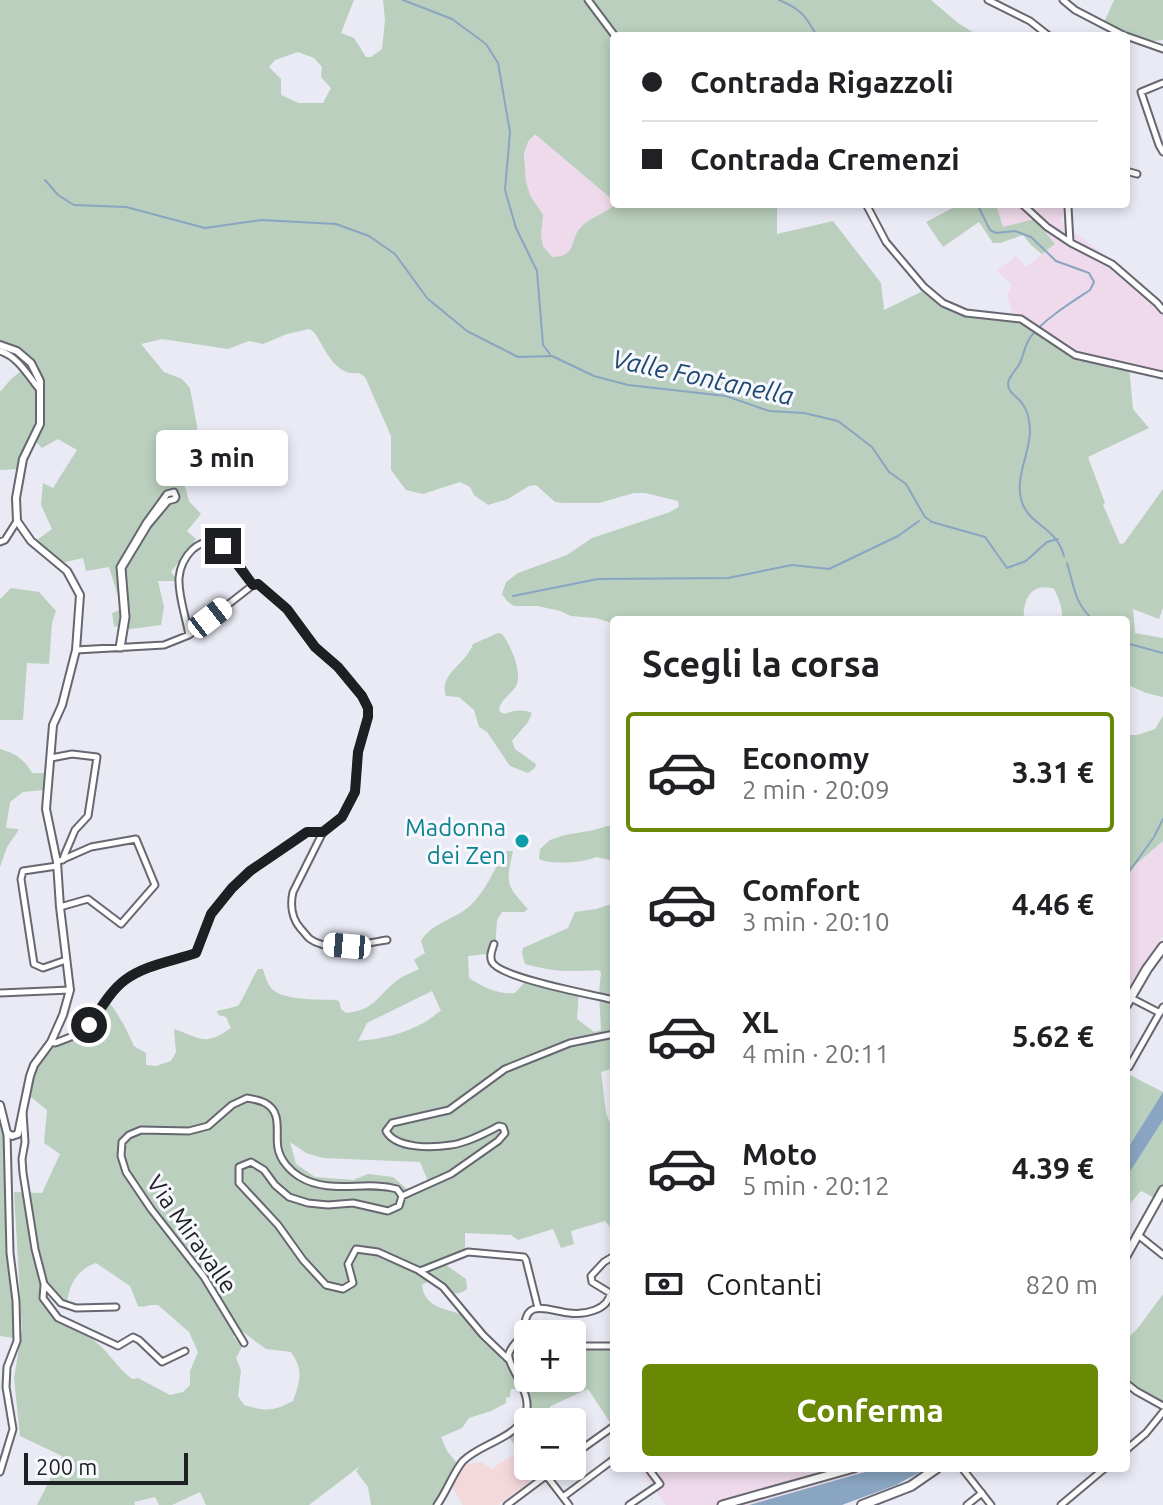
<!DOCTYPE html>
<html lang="it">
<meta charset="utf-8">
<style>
body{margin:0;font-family:Ubuntu,sans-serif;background:#f6f6f6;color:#202124;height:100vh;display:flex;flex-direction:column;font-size:30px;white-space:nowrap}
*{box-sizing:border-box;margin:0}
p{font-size:26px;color:#757577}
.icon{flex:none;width:44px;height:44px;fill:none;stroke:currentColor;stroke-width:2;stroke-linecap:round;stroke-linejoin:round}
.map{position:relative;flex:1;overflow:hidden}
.sheet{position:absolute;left:610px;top:616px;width:520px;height:856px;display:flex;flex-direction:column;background:#fff;border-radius:8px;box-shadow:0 4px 12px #0003}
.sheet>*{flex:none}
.guide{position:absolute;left:610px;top:32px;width:520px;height:176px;border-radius:8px;box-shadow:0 4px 12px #0003;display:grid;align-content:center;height:176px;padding:0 32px;background:#fff}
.buttons{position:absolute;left:514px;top:1320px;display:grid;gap:16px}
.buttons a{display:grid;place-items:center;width:72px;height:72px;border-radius:8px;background:#fff;box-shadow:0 4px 12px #0003;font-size:40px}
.scale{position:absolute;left:24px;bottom:20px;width:164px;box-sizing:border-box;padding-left:8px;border:4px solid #1e1f22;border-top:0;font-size:22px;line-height:28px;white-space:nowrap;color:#1e1f22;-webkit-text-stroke:6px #f7f8fe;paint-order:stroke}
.end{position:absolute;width:36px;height:36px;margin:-18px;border:10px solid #1e1f22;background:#fff;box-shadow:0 0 0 4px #fff}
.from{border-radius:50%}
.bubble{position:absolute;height:56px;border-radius:8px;background:#fff;box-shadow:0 4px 12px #0003;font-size:26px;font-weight:700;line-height:56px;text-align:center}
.car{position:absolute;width:24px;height:48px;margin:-24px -12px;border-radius:10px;box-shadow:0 0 6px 2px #0007;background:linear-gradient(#fff 24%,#345 0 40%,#fff 0 76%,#345 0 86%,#fff 0)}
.guide b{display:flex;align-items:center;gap:28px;height:76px;font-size:30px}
.guide b+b{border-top:2px solid #e0e0e0}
.guide i{width:20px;height:20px;background:#202124}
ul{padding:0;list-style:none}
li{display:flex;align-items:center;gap:24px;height:120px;margin:0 16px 12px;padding:0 16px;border:4px solid transparent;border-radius:8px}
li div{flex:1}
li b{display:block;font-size:30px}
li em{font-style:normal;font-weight:700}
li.on{border-color:#698905}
li>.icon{width:72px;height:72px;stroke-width:1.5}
h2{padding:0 32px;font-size:36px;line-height:96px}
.pay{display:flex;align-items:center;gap:20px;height:88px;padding:0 32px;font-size:30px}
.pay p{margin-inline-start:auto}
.action{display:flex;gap:16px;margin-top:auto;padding:16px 32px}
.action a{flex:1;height:92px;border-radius:8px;background:#698905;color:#fff;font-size:32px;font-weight:700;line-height:92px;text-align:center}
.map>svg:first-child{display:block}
.industrial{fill:#eedaea}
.education{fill:#f4d9db}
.green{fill:#bacfbd;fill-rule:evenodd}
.water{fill:#8aa5c1}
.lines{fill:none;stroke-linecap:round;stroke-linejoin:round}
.stream{stroke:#8aa5c1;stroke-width:2}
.minor-casing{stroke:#666770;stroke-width:9}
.tertiary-casing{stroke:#666770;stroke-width:10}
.secondary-casing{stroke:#666770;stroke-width:11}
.primary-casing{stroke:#666770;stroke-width:12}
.minor{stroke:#fff;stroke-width:5}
.tertiary{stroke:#fff;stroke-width:6}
.secondary{stroke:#fff;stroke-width:7}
.primary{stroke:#fff;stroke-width:8}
.route{stroke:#1e1f22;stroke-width:10}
.culture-dot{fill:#0f9aa8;stroke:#f7f8fe;stroke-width:3}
.labels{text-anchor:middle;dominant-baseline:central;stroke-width:6;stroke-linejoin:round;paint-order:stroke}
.culture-label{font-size:24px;fill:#0d838f;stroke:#f7f8fe;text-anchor:end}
.street-label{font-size:24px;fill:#1e1f22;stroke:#f7f8fe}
.water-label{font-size:26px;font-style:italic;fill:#1e486f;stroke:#f7f8fe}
</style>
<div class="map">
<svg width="1163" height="1505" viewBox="0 0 1163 1505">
<rect width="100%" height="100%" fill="#e9eaf4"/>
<!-- industrial -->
<path class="industrial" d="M535,133L614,201L615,204L607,212L590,219L579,228L573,246L569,252L561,257H552L543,246L541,235L543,215L530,195L526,182L525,148Z
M996,204H1067L1061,221L1163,302V373L1080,354L1014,318L1007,295L1012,285L997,271L1016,256L1026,267L1055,244L1003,228Z
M1163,842V935L1126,990V880L1133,867Z
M638,1468H879L749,1505H666Z"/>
<!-- education -->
<path class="education" d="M519,1451L528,1463V1466H530L538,1476L498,1505H463L452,1487L457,1466L482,1462L491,1469Z"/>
<!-- green -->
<path class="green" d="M0,0H354L341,33L354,38L366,57H371L382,49L385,20L383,0H931L958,23L979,36H614V201L535,134L528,142L524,153L526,182L530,195L543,215L541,235L543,246L552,257C578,257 569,238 582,226C592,216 606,214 615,204H777V234L833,221L881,283L884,310L927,289L938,300L958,309L1028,322L1063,347L1080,354L1129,367L1133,409L1149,428L1088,457L1105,503L1103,505L1120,544L1124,543L1163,489V608L1159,619L1133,609L1135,633L1163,638V697L1146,693L1126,684V620H1062C1063,608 1059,599 1054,589C1032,581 1022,600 1024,620H614V624L596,618L571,616L560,611L538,606H514L507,601L502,594L506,582L518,573L567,555L592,538L670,512L679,507L678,501L645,493H634L599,503H564L555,502L536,485L529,486L508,499L488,505L474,495L470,487L460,482L423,494L406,490L391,470V436L365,377L359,373C335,377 325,348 314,332L309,329L287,334L263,344L249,341L228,349L162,339L141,344L164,372L182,379L190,388L197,426V439L181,473L189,501L201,514L187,531L196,539L171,572L178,581H158L164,607L161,625L131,629L114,626L112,613L122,609L109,567L86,571L83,558L62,563L33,543L52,529L41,505L43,483L53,488L77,450L58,439L42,448L32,438L20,469L0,470V392L12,378L31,364L14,347L0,341ZM298,52L314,58L322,67L321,77L331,88L323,103H299L281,95V79L269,67L275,60Z
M1114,0H1163V40L1142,42L1103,25Z
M960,204H996L1003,227L1035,219L1055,244L1042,254L1031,245L1023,235L1000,243H993L979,222L943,247L926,222Z
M11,588L39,592L56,611L52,623L49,664L27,663L23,720H0V599Z
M498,633L502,634C511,645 524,675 515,688C509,695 503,699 499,708L500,712L505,714C514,710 523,709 532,713L528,722L512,741L515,749L536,764L535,768L528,773L510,766L487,732L479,727L474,710L459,697L446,696C438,674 466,665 473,644Z
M1163,716V841L1133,867L1126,880V735H1137L1155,729Z
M0,749C15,753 24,759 32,773H46L43,790L23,792L10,802L6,828L18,829V831L7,847L0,867Z
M607,826H614V861L596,857C584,863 551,865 539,859L540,849L550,840L565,835L594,830Z
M504,851H513C506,883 505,884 528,909L524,912H502L497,920L495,953L468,956L469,978C483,987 498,995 515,993L525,982L550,988L579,989L577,1019L594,1032L601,1030L599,993L601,972L598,970C569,972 553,972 525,964L522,953L523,948L568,928L575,912L596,909L614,903V1068L601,1072L606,1113L610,1123L614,1124V1232L605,1221L571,1231L574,1244L561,1248L553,1229L518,1240L511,1235L465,1233V1250L444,1257L446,1265L466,1279L467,1289C454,1300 441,1288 427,1282L422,1285C425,1315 461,1307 477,1323C484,1329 487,1338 491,1345C494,1351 499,1355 502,1361L525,1335L528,1337V1378H572V1350L578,1351L614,1348V1421L611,1424L588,1389L551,1406L542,1416L546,1422H528V1463L508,1436L529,1413L525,1389H511L510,1397L506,1398V1403L491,1411L469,1418L462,1428L441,1437L447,1451L457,1463L442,1493L434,1505H371L368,1487L356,1471L360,1466L309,1505H206L200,1492L172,1505H159L155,1497L134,1502L135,1505H37L62,1456L20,1436L14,1378L22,1330L14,1192L42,1193L60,1154L44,1143L47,1110L31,1097L30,1099C28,1075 43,1056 57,1039C80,1034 92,1017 107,1001L112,1006L124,1025L134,1046L146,1053V1065L156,1066L171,1061L176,1052L174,1029C201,1038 204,1047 231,1028L226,1017L218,1015L217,1011L238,1006C246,994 250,981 258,969H263C265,976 267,983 271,988C282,1001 318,999 335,1000L339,1001L341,1009L346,1013C374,1010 376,998 395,982C402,976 411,973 419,969L414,960L425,953L421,941C431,923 456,919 471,905C486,890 495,869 504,851ZM432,991L441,1011C435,1014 431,1019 425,1022C404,1034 382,1039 358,1041L367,1023ZM290,1142L306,1153L323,1158L420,1162L428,1181L407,1189L393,1177L368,1174L353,1180L315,1177L296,1164ZM96,1263L130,1286L138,1306C145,1308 151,1304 158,1305L189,1332L198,1352L190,1371V1385L183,1392L170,1395L138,1378L132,1379C117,1368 108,1350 92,1339C80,1331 62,1328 55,1315C51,1308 49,1299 46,1291L60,1306L67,1303C69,1284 78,1269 96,1263ZM243,1332L266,1349L291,1352C304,1370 300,1382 293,1401C273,1412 265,1411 244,1405L238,1396L241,1370L236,1358L242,1347L233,1336Z
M1126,1073L1163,1092L1126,1151Z
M0,1107L10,1127L7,1140L5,1196L8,1261L13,1309V1338L0,1336Z
M1163,1120V1190L1157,1199L1141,1191L1126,1208V1178Z
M1163,1294V1405L1133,1386L1126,1379V1340L1138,1328Z"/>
<!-- water -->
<path class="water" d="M1163,1092V1120L1126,1178V1151Z
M879,1468H928L896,1485L842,1505H749Z"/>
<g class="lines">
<!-- stream -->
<path class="stream" d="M403,0L452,19L486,44L498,63L510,132L505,190L516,228L537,271L543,345L550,354
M779,0C801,9 805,15 817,36
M45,180L58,195L74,205L126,207L205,228L261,220L336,224L369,236L395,254L427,298L467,331L518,357L552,356L594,376L628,385L726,396L769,411L804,413L838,421L872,447L889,472L906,484L925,517L932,522L985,537L1007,568L1026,561L1047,542L1058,539
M977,204L990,230L996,233L1015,231L1031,237L1056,261L1089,273L1094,282L1090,290C1072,302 1046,318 1032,335C1025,343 1024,354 1020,363C1017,369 1008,377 1008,384C1008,393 1018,397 1022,403C1028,411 1030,423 1030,432C1029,457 1013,480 1023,505C1032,526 1056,527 1064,556
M1067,563C1074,586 1074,602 1093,620
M513,596L598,579L728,578L792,565L829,569L898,536L919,521
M1126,643L1163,653
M1126,876L1154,837L1163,819"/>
<defs>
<path id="minor" d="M588,0L615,36
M988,0L1030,21L1049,36
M1063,0L1075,10L1125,36
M1126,36L1163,49
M1163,83L1141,92L1159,145L1163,152
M1126,171L1137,174
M866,204L886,242L924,287L943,303L966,313L1021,319L1075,355L1163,375
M1022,204L1047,227L1071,243L1112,264L1157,303L1163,310
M1069,204L1068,207L1070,242
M0,351C19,357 28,376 40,390
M0,542L5,540L17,521
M189,635C186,617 178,596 179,578C181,558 198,534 221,545C231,550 246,575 253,585
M119,648L124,617L120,567L146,523L167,494L174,492L176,497L175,499L168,501L148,525L122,568L126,617L121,648
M76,650L164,645L189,635L253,585L258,584L287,609L315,647L338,667L362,696L368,708V717L358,752L355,792L342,817L323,832L293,892C290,905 292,919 301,929C304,932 306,936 310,939C329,953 365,943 387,940
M51,758L72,754L97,757L88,816L75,830L64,856L63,860
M57,862L91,847L136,839L155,885L121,924L88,899L60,907
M57,866L23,871L21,879L34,964L43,968L66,960
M494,944C492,950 489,956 492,962C500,978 594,995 614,1000
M0,993L70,990
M1129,997L1160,1013
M51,1042L55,1043C63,1040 72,1037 79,1033C99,1021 106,994 125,980C145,965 173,961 196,953L211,914L232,888L250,871L307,832H323
M1129,1067L1163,1007
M23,1113L25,1142L22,1159L23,1173L35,1249L44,1284L61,1303L76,1308L116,1307
M402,1196L399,1206L388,1211L353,1203L328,1205L308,1203L289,1197L275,1185L264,1170L251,1162L239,1167V1183L278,1225L303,1260L326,1285L343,1289L353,1283L348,1264L356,1249L378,1252L418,1270L443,1287L483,1335L508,1359
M1138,1235L1163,1255
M420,1271L468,1252L524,1257L526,1260L538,1308
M44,1285L43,1298L58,1318L118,1346L133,1337L139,1340L162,1362L185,1351
M525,1333C522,1296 549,1311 569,1313C584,1315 609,1310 610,1293L592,1282L591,1276L604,1262L614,1256
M244,1343L204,1277L151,1209L126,1172L121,1156L122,1142L129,1135L141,1130L189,1131L208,1126L232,1105L247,1098C253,1099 260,1100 265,1103C283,1112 275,1134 278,1148C280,1160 290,1171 300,1177C330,1195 365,1180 397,1189L402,1196L451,1174L498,1141L505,1133L503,1127L499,1126C485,1133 467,1143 451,1145C432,1148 396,1149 386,1131L392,1123L449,1110L505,1069L570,1043L614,1034
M572,1346H614
M1126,1383L1136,1391L1163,1406
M1126,1450L1146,1433L1163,1412
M572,1456L614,1426
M962,1468L991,1505
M0,1472L13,1429L6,1387L7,1367L17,1341L16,1301L10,1253L7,1133
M546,1475L569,1505
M563,1497L614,1459
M437,1505C446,1493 454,1471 463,1461C480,1444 511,1440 524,1418C537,1395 505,1366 509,1353C512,1345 519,1339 525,1333
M507,1505L559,1466
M629,1505L660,1484L648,1468
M967,1505L982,1493
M1061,1505L1105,1468"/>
<path id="tertiary" d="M0,345L17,351L31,363L40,381V424L23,459L16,498L17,521L31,541L67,571L80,595L76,650L62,705L53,725L46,809L57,862L60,907L70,990L63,1015L51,1042L34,1065L30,1076L18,1134L12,1136L7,1133L0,1105"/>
<path id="secondary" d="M1126,1256L1163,1190
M722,1505L854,1468"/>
<path id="primary" d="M1126,1005L1147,969L1163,947
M862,1505L911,1486L937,1468"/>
</defs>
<!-- minor casing -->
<use href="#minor" class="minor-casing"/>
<!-- tertiary casing -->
<use href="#tertiary" class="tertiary-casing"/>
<!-- secondary casing -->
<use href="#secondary" class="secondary-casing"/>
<!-- primary casing -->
<use href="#primary" class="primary-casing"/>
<!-- minor -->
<use href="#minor" class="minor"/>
<!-- tertiary -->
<use href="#tertiary" class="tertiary"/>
<!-- secondary -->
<use href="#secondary" class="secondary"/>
<!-- primary -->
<use href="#primary" class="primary"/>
</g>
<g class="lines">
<!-- route -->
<path class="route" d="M89,1025C100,1010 110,991 125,980C145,965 173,961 196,953L211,914L232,888L250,871L307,832H323L342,817L355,792L358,752L368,717V708L362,696L338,667L315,647L287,609L258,584L253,585L223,546"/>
</g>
<!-- markers -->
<circle class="culture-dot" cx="522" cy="841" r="8"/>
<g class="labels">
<!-- culture labels -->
<g class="culture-label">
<text x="506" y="827">Madonna<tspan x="506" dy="28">dei Zen</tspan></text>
</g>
<!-- street labels -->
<g class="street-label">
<text transform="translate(192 1234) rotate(55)">Via Miravalle</text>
</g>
<!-- water labels -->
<g class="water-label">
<text transform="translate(703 377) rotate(12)">Valle Fontanella</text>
</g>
</g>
</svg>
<div class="buttons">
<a>+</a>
<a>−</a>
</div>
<div class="scale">200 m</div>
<i class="end from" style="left:89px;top:1025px"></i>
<i class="end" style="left:223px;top:546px"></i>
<div class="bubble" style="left:156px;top:430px;width:132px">3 min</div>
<i class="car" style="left:210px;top:618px;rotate:52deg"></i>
<i class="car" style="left:347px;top:946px;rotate:275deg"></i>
<div class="guide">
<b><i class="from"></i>Contrada Rigazzoli</b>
<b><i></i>Contrada Cremenzi</b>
</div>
<section class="sheet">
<h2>Scegli la corsa</h2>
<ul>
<li class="on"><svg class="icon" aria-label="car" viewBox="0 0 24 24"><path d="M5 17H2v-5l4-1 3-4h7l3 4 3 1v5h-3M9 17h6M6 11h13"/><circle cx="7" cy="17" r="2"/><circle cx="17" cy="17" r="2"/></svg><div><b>Economy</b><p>2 min · 20:09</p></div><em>3.31 €</em></li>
<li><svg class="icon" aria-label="car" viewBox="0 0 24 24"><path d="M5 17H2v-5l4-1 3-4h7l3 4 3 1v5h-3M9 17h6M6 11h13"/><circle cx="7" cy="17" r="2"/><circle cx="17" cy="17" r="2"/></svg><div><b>Comfort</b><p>3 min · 20:10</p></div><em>4.46 €</em></li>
<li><svg class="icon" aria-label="car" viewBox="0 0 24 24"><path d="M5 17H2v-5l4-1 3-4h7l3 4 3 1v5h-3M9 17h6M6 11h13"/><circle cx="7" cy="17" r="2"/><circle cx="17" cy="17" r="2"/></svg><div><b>XL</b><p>4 min · 20:11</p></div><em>5.62 €</em></li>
<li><svg class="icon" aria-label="car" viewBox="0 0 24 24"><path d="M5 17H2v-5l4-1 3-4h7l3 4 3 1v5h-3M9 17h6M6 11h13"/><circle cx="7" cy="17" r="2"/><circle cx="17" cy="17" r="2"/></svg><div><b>Moto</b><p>5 min · 20:12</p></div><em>4.39 €</em></li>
</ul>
<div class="pay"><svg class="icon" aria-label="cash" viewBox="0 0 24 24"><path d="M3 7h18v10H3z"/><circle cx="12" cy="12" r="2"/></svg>Contanti<p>820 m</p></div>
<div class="action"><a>Conferma</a></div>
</section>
</div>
